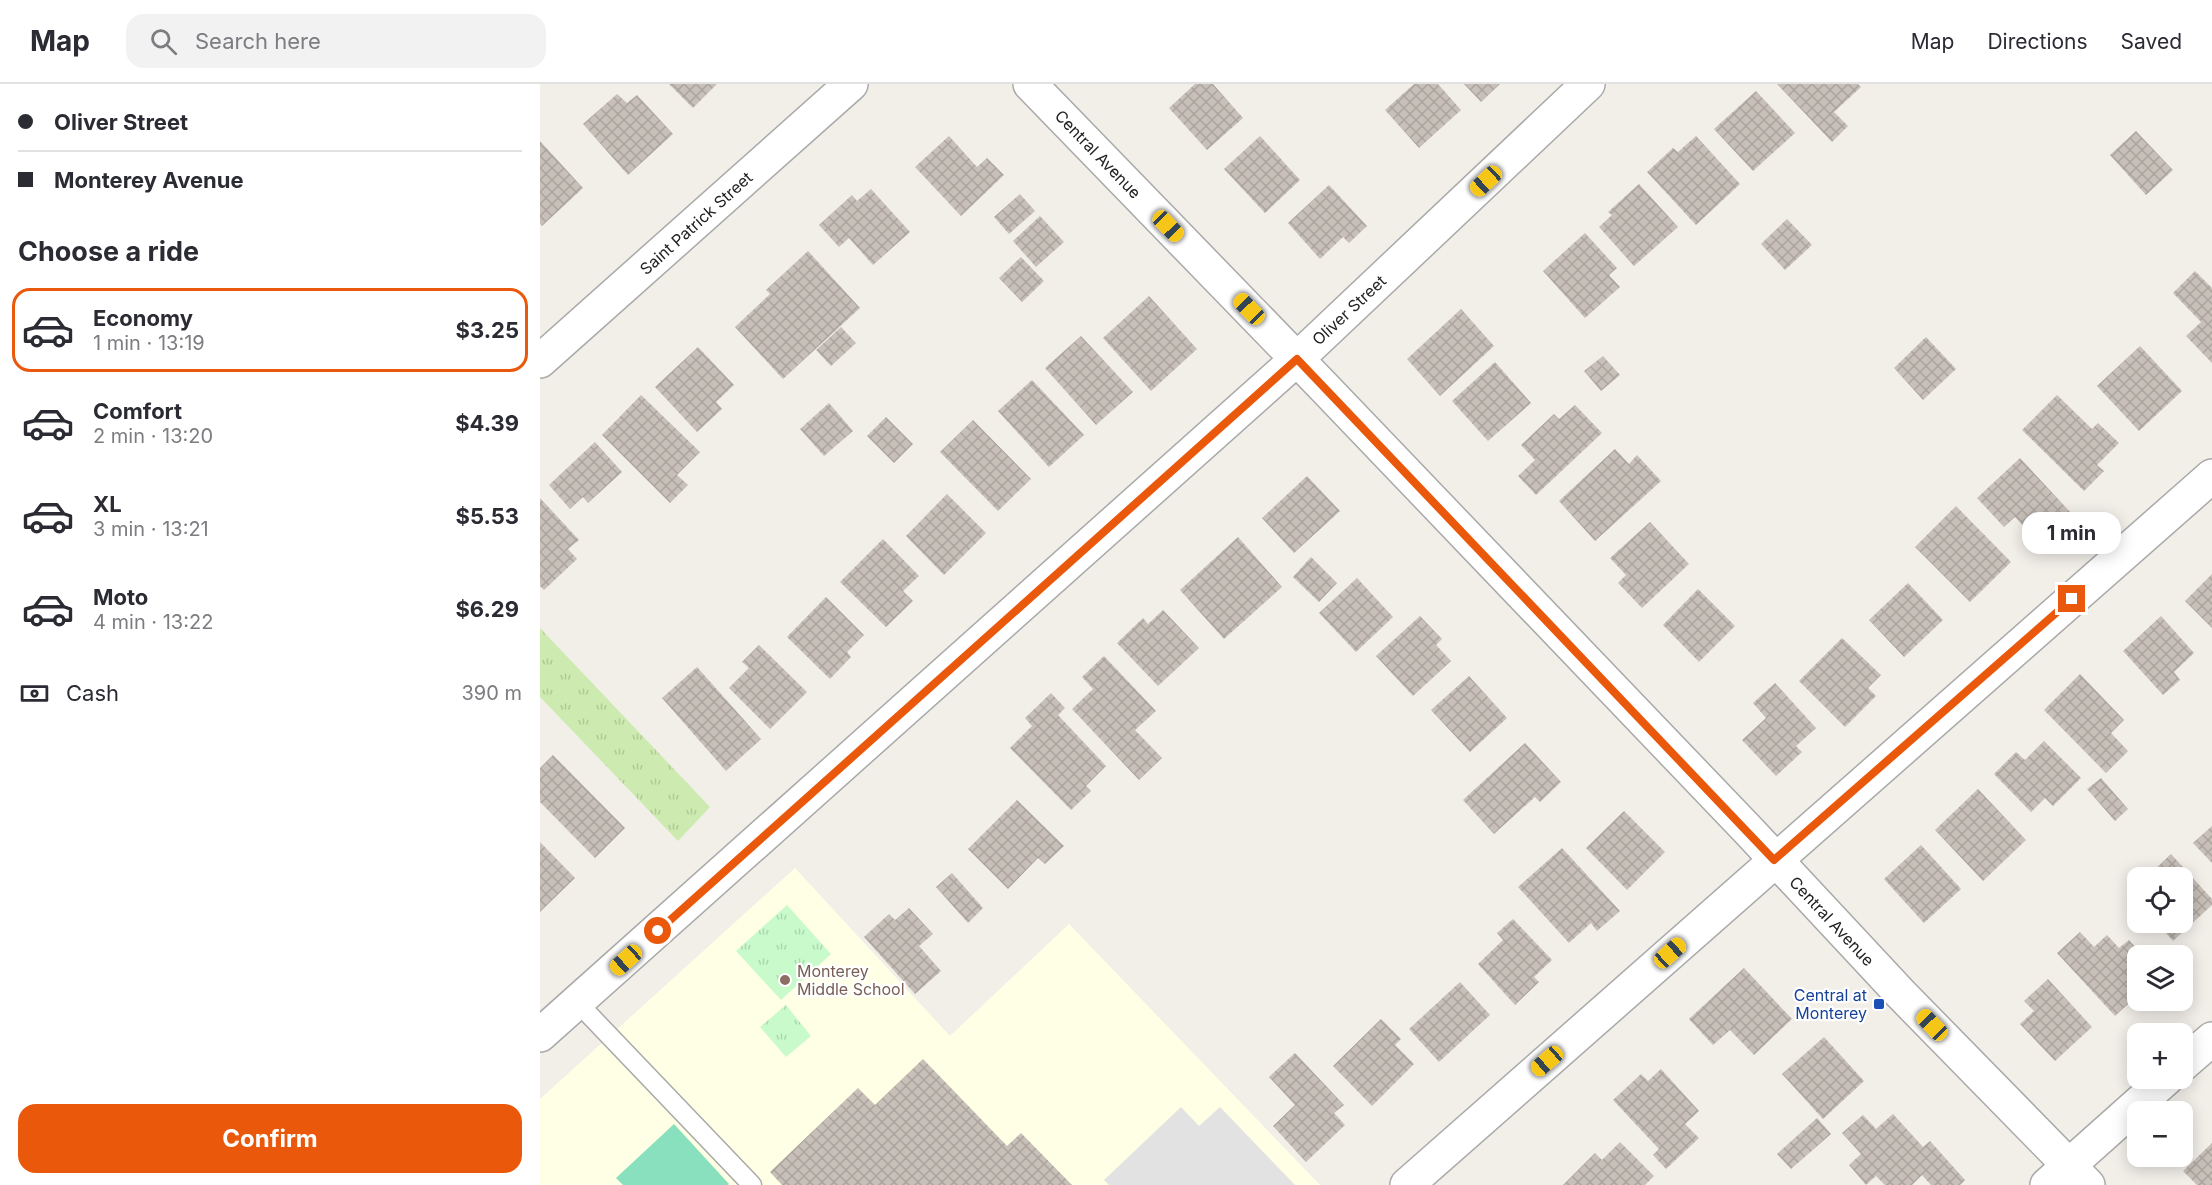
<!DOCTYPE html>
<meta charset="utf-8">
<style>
body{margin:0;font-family:Inter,sans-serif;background:#f2f2f3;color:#2b2b33;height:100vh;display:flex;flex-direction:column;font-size:22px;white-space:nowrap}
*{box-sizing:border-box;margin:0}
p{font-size:20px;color:#7c7c81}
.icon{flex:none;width:33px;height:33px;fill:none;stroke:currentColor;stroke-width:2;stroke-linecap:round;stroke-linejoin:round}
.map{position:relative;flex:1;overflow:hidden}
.panel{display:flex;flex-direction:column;background:#fff;width:540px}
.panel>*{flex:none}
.hud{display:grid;align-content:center;height:132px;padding:0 18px;background:#fff}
.tools{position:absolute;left:1587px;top:783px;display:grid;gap:12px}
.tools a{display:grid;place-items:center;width:66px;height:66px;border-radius:12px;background:#fff;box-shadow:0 3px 15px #0003;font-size:30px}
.end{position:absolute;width:27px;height:27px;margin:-14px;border:8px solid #ea580c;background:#fff;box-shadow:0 0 0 3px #fff}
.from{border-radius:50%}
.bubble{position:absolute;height:42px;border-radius:18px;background:#fff;box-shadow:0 3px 15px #0003;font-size:20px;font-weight:700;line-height:42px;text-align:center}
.car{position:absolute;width:18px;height:36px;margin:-18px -9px;border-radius:8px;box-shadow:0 0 4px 2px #0007;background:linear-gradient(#f5c518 24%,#345 0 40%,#f5c518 0 76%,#345 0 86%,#f5c518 0)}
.hud b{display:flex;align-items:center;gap:21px;height:57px;font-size:22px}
.hud b+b{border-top:2px solid #e1e1e2}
.hud i{width:15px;height:15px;background:#2b2b33}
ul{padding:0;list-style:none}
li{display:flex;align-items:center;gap:18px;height:84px;margin:0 12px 9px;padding:0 6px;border:3px solid transparent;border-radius:18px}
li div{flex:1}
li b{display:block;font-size:22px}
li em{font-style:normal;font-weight:700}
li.selected{border-color:#ea580c}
li>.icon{width:54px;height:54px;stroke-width:1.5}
h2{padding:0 18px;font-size:27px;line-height:72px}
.pay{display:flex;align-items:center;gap:15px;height:66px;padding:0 18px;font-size:22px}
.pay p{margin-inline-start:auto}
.primary-button{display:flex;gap:12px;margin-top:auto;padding:12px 18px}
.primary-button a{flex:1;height:69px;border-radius:18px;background:#ea580c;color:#fff;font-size:24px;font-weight:700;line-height:69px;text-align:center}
header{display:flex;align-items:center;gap:36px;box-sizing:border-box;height:84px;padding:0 30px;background:#fff;border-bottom:2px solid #e1e1e2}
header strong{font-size:28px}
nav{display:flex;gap:33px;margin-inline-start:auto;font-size:21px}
.search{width:420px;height:54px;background:#f2f2f3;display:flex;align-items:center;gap:15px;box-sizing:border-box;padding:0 21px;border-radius:18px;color:#7c7c81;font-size:22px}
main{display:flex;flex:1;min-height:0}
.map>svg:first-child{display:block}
.education{fill:#ffffe5}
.grass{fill:url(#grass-tufts)}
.park{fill:url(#park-tufts)}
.pitch{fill:#88e0be}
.parking{fill:#e2e2e2}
.building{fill:url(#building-cross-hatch)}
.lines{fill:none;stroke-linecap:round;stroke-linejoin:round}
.service-casing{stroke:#a9a9a9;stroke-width:21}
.minor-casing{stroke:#a9a9a9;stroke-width:36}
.tertiary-casing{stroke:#a9a9a9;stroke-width:36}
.service{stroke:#fff;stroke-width:18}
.minor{stroke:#fff;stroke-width:33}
.tertiary{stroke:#fff;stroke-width:33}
.route{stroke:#ea580c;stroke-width:8}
.education-dot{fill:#8d6e63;stroke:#fff;stroke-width:2}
.transit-dot{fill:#1a4fb4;stroke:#fff;stroke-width:2}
.labels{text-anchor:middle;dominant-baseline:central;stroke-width:4.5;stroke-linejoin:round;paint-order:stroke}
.street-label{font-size:16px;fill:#222;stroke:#fff}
.education-label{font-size:16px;fill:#785e54;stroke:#fff;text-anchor:start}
.transit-label{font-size:16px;fill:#164399;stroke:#fff;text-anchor:end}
</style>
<header>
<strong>Map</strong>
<div class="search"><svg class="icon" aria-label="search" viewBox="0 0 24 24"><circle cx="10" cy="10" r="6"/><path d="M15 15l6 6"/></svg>Search here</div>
<nav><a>Map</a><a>Directions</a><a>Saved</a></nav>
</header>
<main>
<section class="panel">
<div class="hud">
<b><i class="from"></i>Oliver Street</b>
<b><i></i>Monterey Avenue</b>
</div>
<h2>Choose a ride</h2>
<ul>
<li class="selected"><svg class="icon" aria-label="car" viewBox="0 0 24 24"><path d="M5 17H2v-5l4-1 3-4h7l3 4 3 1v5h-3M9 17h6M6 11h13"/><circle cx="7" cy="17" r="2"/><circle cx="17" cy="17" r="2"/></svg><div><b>Economy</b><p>1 min · 13:19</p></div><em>$3.25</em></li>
<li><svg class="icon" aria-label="car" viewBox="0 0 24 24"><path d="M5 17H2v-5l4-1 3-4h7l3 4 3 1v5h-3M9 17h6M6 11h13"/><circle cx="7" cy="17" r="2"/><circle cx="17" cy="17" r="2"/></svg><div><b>Comfort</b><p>2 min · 13:20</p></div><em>$4.39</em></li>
<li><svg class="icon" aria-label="car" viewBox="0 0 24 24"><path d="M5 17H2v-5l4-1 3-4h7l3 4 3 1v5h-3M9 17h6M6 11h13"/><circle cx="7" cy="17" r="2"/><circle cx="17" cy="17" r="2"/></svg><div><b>XL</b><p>3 min · 13:21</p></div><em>$5.53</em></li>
<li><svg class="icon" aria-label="car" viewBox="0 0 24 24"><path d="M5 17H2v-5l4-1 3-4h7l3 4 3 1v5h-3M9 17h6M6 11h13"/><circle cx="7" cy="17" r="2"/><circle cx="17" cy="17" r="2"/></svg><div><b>Moto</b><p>4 min · 13:22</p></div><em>$6.29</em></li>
</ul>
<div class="pay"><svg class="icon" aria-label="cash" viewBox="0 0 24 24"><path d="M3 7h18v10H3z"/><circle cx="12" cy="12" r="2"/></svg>Cash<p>390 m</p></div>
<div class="primary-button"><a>Confirm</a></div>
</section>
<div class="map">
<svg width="1672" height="1101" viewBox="0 0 1672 1101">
<defs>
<pattern id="grass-tufts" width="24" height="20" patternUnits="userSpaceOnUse" patternTransform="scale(1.5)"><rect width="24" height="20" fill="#cdebb0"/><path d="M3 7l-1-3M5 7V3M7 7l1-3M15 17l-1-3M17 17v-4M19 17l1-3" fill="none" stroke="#b0c997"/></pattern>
<pattern id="park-tufts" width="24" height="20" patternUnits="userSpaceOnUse" patternTransform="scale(1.5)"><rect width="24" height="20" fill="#c8facc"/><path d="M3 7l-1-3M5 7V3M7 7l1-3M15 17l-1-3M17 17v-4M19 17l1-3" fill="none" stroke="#acd6af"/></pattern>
<pattern id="building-cross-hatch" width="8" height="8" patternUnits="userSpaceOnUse" patternTransform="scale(1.5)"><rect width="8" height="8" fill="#c7bfb8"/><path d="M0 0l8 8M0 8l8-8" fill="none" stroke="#aba49e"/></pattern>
</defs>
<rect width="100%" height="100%" fill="#f2efe9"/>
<!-- education -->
<path class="education" d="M255,784L410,952L529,840L780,1101H0V1015Z"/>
<!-- grass -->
<path class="grass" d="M0,544L170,723L138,757L0,613Z"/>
<!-- park -->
<path class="park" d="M247,821L291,870L241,916L196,867Z
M246,921L271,952L246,973L220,943Z"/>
<!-- pitch -->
<path class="pitch" d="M134,1040L189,1100L188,1101H83L76,1094Z"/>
<!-- parking -->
<path class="parking" d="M641,1023L659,1042L680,1023L755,1101H569L564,1096Z"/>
<!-- building -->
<path class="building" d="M129,0H177L153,24Z
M655,0H673L703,34L667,66L629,24Z
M874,0H898L921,26L879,64L845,26Z
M924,0H960L941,18Z
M1237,0H1318L1321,3L1294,28L1308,42L1292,58Z
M1216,7L1255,49L1213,87L1174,45Z
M77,10L87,19L97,11L133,50L88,91L43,40Z
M1596,47L1633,86L1606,111L1570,71Z
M409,52L437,83L447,74L464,91L421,132L375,83Z
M720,52L760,96L725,129L684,85Z
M1156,52L1200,100L1156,141L1107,88L1133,64L1138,68Z
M0,57L43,104L2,142L0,140Z
M1099,100L1138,143L1094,182L1059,143L1072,131L1068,128Z
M789,101L827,142L809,159L803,153L780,175L748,139Z
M331,105L370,148L333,181L309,154L299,163L279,141L312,111L317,117Z
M480,110L495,127L469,150L454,133Z
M500,132L524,158L496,183L473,157Z
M1247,135L1272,161L1245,186L1221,160Z
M1045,149L1077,184L1069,191L1080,203L1045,234L1003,187Z
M268,167L320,224L243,295L195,243L230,210L226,206Z
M481,173L504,197L482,218L459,194Z
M1655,187L1672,204V279L1646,252L1661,238L1633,209Z
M609,212L657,265L611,307L563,254Z
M921,225L954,262L900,312L867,275Z
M301,243L316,259L291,282L276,266Z
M541,252L593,308L556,341L505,284Z
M1386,253L1416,285L1383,316L1354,284Z
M1600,262L1642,307L1599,347L1557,302Z
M158,263L194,301L176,318L182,325L157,348L115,303Z
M1063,272L1080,291L1061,307L1044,287Z
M955,278L991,319L948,357L912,317Z
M492,296L544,351L509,383L458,327Z
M101,311L160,368L137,391L148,401L130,419L62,351Z
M1517,311L1552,345L1558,339L1579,359L1557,381L1564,387L1544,407L1482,346Z
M289,319L313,347L284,372L260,345Z
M1035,321L1062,349L996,411L978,392L995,376L981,361L1014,330L1019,335Z
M346,333L373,360L354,379L327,352Z
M433,336L491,395L458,427L400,368Z
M55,358L82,388L48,419L43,413L30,425L9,401Z
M1075,365L1089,380L1097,371L1121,397L1055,457L1019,417Z
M1480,374L1532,430L1500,460L1475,433L1464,443L1437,414Z
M767,392L800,427L754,469L722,434Z
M407,410L446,449L404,491L366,452Z
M0,414L39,456L28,465L37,475L4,506L0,502Z
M1416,422L1471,478L1430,518L1375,463Z
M1110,438L1149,480L1102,524L1078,499L1086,491L1070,474Z
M698,453L742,503L684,555L640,506Z
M343,455L379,492L363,507L373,517L346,543L300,498Z
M771,473L797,499L779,518L753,493Z
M1672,490V544L1645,517Z
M817,494L853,533L816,568L779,529Z
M1368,499L1403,536L1364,573L1329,536Z
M1158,505L1195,542L1159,578L1123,541Z
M286,513L324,551L307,568L311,573L290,595L247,553Z
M623,526L659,564L618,602L577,559L603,534L608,540Z
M880,532L902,555L896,561L911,577L873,612L836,572Z
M1621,532L1654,569L1634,588L1640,596L1623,611L1583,567Z
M1302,554L1341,591L1328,604L1336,612L1305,643L1259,597Z
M219,561L267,608L230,645L189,604L209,584L202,578Z
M564,572L616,627L595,646L622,674L599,696L532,625L553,605L542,593Z
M157,583L221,655L186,687L122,614Z
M1540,590L1584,636L1571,649L1588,667L1566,689L1504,626Z
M929,592L967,634L930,668L891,626Z
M1235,599L1276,644L1256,662L1262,668L1236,692L1202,656L1226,634L1213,619Z
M511,609L525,624L518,631L566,682L546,702L551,707L531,726L470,664L492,642L485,634Z
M1504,657L1541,694L1513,722L1505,714L1491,728L1454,690L1476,668L1485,676Z
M985,659L1021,698L1000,718L995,713L954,750L923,716Z
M13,671L85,744L55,774L0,718V684Z
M1561,694L1588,725L1575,737L1547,705Z
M1438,705L1486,756L1443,797L1395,746Z
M477,716L524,762L505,780L498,774L468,805L428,765Z
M1084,727L1125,768L1087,806L1046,764Z
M1672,742V779L1653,759Z
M0,758L35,794L0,828Z
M1381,761L1421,805L1384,839L1344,795Z
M1022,764L1080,827L1057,847L1051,839L1029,859L978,803Z
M1631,770L1672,815V821L1633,857L1616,838H1642V794H1606Z
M412,789L443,824L428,839L396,803Z
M369,824L393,850L379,862L401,887L375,910L324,853L349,830L355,836Z
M973,835L1012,876L994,893L999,898L975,921L938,880L963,856L957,849Z
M1540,848L1554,863L1567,851L1579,864L1589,856L1603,872H1598V911L1575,932L1517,869Z
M1204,884L1252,935L1214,971L1190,946L1173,961L1149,935Z
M1508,895L1552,943L1515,977L1480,940L1494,927L1484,917Z
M920,898L950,931L899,978L869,945Z
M841,935L861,955L855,961L874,980L832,1022L793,982Z
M1284,953L1324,997L1283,1035L1242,990Z
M755,969L804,1021L794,1029L805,1041L766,1078L733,1042L755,1021L729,993Z
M383,975L467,1062L481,1049L532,1101H242L230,1088L318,1004L335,1021Z
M1121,985L1159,1027L1145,1040L1159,1054L1126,1085L1113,1071L1119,1065L1073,1016L1101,990L1108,997Z
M1353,1030L1383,1063L1390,1057L1425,1096L1420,1101H1391L1382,1091L1372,1101H1345L1336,1092L1326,1101L1309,1081L1321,1070L1302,1049L1323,1031L1336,1045Z
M1277,1034L1291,1050L1251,1085L1237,1070Z
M1080,1058L1114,1092L1105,1101H1023L1055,1069L1062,1076Z
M1672,1059V1101H1657L1643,1087Z"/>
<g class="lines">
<defs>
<path id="service" d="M38,919L212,1101"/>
<path id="minor" d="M490,0L781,300L1209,747L1361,910L1548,1101
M0,277L311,0
M1642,981L1672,955
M867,1101L1672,392
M1507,1101L1627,994"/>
<path id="tertiary" d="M0,951L757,275L1048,0"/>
</defs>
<!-- service casing -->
<use href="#service" class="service-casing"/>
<!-- minor casing -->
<use href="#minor" class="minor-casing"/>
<!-- tertiary casing -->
<use href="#tertiary" class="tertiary-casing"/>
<!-- service -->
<use href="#service" class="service"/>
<!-- minor -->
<use href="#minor" class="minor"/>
<!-- tertiary -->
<use href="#tertiary" class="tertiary"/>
</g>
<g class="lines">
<!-- route -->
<path class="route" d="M118,847L757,275L1234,776L1532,515"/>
</g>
<!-- markers -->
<circle class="education-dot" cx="245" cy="896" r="6"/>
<rect class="transit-dot" x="1333" y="914" width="12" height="12" rx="3"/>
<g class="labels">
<!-- street labels -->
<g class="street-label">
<text transform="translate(558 70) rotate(46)">Central Avenue</text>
<text transform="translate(156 139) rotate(-42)">Saint Patrick Street</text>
<text transform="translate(809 226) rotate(-43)">Oliver Street</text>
<text transform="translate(1292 837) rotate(47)">Central Avenue</text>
</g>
<!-- education labels -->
<g class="education-label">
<text x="257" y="887">Monterey<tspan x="257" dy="18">Middle School</tspan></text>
</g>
<!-- transit labels -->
<g class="transit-label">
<text x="1327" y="911">Central at<tspan x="1327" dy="18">Monterey</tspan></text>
</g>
</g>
</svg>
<div class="tools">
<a><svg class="icon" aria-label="locate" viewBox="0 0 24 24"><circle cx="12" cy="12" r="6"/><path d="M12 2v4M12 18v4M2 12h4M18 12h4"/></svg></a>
<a><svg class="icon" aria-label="layers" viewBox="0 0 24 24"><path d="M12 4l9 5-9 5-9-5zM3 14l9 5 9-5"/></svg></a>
<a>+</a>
<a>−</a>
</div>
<i class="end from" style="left:118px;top:847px"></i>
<i class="end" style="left:1532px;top:515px"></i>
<div class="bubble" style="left:1482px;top:428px;width:99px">1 min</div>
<i class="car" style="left:946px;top:97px;rotate:227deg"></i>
<i class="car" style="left:628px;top:142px;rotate:136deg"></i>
<i class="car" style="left:709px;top:225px;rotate:316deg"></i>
<i class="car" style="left:1130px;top:869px;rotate:48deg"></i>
<i class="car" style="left:86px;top:876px;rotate:228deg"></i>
<i class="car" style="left:1392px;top:941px;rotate:316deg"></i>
<i class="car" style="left:1007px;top:977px;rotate:229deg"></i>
</div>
</main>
